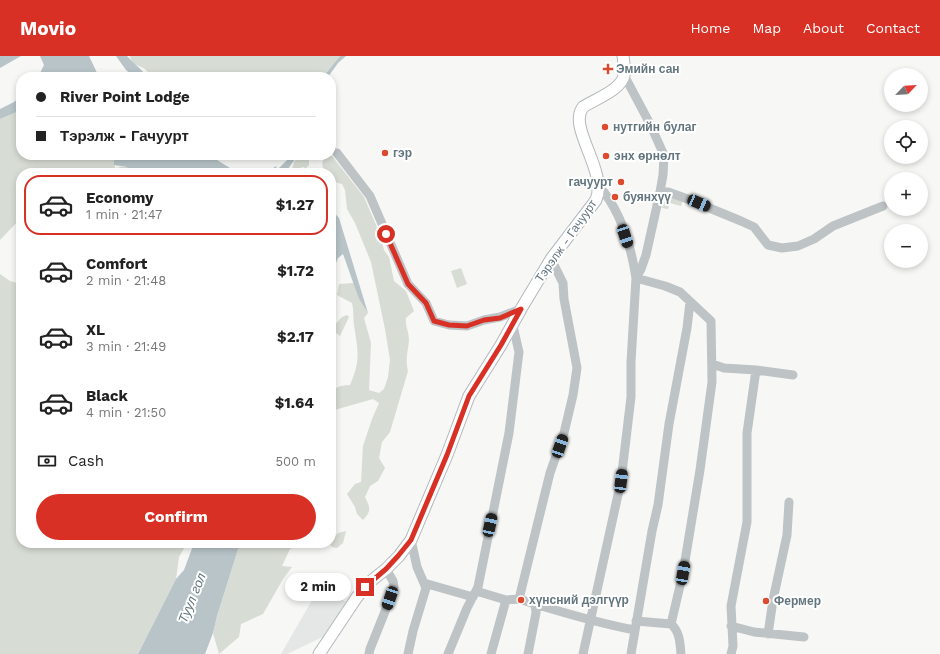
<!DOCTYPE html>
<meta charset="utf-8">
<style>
body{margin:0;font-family:"Work Sans",sans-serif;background:#f6f6f6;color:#222;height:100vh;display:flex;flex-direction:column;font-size:15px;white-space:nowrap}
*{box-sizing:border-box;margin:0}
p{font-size:13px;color:#767676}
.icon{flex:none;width:22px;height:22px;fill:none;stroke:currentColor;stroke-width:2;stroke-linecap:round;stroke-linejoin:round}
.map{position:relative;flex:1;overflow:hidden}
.drawer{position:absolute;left:16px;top:112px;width:320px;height:380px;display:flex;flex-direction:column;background:#fff;border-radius:16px;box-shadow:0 2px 6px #0003}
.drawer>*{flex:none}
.top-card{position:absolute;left:16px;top:16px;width:320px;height:88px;border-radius:16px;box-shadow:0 2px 6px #0003;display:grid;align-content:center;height:88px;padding:0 20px;background:#fff}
.needle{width:26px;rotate:65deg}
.controls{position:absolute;left:884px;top:12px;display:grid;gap:8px}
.controls a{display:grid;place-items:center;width:44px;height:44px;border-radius:50%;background:#fff;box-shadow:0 2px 6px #0003;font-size:20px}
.end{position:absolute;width:18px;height:18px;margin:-9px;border:5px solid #d93025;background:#fff;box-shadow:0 0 0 2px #fff}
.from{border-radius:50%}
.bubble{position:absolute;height:28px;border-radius:14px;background:#fff;box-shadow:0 2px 6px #0003;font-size:13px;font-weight:700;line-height:28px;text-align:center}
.car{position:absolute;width:12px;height:24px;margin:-12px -6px;border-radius:5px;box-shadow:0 0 3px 1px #0007;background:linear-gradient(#222 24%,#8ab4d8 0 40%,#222 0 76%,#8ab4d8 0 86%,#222 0)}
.top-card b{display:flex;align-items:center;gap:14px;height:38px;font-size:15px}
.top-card b+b{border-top:1px solid #e0e0e0}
.top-card i{width:10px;height:10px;background:#222}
ul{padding:7px 0 0;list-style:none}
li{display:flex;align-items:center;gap:12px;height:60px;margin:0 8px 6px;padding:0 12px;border:2px solid transparent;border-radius:16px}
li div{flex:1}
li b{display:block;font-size:15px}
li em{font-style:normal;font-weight:700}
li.active{border-color:#d93025}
li>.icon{width:36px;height:36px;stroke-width:1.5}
.pay{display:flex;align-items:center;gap:10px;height:44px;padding:0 20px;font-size:15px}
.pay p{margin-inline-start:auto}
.cta{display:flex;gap:8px;margin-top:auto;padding:8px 20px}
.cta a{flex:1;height:46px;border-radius:24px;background:#d93025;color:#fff;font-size:16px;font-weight:700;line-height:46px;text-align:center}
header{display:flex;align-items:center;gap:24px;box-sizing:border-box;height:56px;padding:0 20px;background:#d93025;color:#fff}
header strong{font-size:19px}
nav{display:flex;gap:22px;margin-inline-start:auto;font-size:14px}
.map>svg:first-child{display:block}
.built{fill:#e5e7e6}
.green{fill:#d7dcd4}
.water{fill:#b8c4c8}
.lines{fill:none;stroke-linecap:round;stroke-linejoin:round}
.major-casing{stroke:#b2b8bb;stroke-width:13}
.minor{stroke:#bec3c6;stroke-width:9}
.major{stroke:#fff;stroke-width:11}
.route{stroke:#d93025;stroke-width:5}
.poi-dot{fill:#dd4b2f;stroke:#fff;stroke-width:1.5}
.labels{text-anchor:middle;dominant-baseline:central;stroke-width:4;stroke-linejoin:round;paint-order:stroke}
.poi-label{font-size:12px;font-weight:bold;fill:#63757e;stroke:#fff;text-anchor:start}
.street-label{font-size:12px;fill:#63757e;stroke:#fff}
.water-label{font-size:13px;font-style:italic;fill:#5e7479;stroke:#fff}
</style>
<header>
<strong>Movio</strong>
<nav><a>Home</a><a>Map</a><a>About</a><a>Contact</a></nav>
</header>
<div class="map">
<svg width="940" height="598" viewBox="0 0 940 598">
<rect width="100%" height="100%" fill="#f7f7f5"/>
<!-- built -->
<path class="built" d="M319,532L350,548L333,576L287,598H281Z"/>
<!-- green -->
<path class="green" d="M130,0H340L323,21H150C145,6 133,14 130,0Z
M21,52V99H103L104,100L114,103L115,113L120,111H127L129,117H21V162L0,184V63L19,55Z
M224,99H263L232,104Z
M300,99H311L309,104V109L306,112L302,111L297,115L292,114L294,106Z
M328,100H332L364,141L380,178L384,194L389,201L394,225L406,235L414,255L406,262C405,270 409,276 409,284C408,296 405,303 408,315L390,376L382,386L379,402L385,412L378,425L370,430L365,441C370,452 372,454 363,464L357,458L355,451L347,438L355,428L361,426L363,390L372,363L379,347L373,343L331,355C331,338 329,330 350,329C361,304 358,295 354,269C353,262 354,255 352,247L337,239L339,228L354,227L359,243L368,257L364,262L371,287L369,334L379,337L384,333L388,321L390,304L385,273L371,206L355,167L347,153L345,134L342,128L331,125V117H325C322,110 320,104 328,100Z
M667,139L683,144L681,150L670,147L668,153L662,152Z
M461,212L467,228L457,232L451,215Z
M0,218L10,225L21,228V487H187L179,501L176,523L138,598H0Z
M347,259L349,261L340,280L331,273L342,261Z
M346,475L343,487L337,492L332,491L329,487H331V484L338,477Z
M240,487H300L290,493L282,510L292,511L283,523L263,558L241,568L239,581L219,598L213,577L217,560Z
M312,525L310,537L304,542L298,541L296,537L305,527Z"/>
<!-- water -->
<path class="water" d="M0,0H21L0,12Z
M40,0H89L99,21H38L44,9Z
M116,0H127C133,7 142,13 147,21H134L126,14Z
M340,0H346L338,7L328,21H323Z
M21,40V52L19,55L0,63V53L14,46Z
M108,99H209L238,117H129L127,111L114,109V103Z
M292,99H298L285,117H267L276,110L277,114Z
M331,153L339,162L368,257L359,243L343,198L338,202L331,219Z
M194,487H240L217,560L213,577L205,598H138L176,523L184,514Z"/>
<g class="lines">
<defs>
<path id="major" d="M319,598L357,541L371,525L386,513L399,500L411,484L447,399L469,340L501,289L521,253L551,203L596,144C608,115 567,71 583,51C593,44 622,34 624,19C625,13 624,6 623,0"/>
</defs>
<!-- major casing -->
<use href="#major" class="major-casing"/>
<!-- minor -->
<path class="minor" d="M337,97L370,140L408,228L426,247L434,265L449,269L467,270L484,264L500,261L521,253
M599,130C620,154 631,190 636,222L665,230L680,236L711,265L712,326L700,414L683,517L671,568C680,576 680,587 681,598
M660,136H668L685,142L741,165L754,171L768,189L782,192L798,190L814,183L833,170L883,150
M712,308L724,312L756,314L747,377V466L731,550L733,590L731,598
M756,314L793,319
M424,527L473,541
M476,535L506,544
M535,548C568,558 601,568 635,574
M636,565L671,568
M731,570L754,576L804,581
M768,578L773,544L787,479L789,446
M369,598L370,593L386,553L394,531L393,525L386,513
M408,598L413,575L426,532L417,511L411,484
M448,598L467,552L478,531L509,377L519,296L513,270
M491,598L506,544L519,543
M528,598L536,557L535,548L519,543L550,417L564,377L573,339L577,312L564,243L563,227L551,203
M583,598L621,425L631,341V306L636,222L641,213L646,199L660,136L663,119L664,99L649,66L624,19
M631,598L652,475L658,449L669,368L687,272L690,246"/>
<!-- major -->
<use href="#major" class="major"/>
</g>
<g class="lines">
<!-- route -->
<path class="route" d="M365,531L386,513L398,500L411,484L447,399L469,340L501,289L521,253L500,262L484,264L467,270L449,269L434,265L426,247L408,228L386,178"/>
</g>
<!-- markers -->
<g class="poi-dot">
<path d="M606 7h4v4h4v4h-4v4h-4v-4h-4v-4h4z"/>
<circle cx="605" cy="71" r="4"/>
<circle cx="385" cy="97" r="4"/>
<circle cx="606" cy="100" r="4"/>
<circle cx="621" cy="126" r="4"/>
<circle cx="615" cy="141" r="4"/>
<circle cx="521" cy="544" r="4"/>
<circle cx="766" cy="545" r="4"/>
</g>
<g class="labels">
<!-- poi labels -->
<g class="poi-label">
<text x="616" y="13">Эмийн сан</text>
<text x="613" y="71">нутгийн булаг</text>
<text x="393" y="97">гэр</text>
<text x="614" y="100">энх өрнөлт</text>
<text x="613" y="126" text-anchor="end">гачуурт</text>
<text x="623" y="141">буянхүү</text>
<text x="529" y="544">хүнсний дэлгүүр</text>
<text x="774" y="545">Фермер</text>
</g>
<!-- street labels -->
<g class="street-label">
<text transform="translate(566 185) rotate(-55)">Тэрэлж - Гачуурт</text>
</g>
<!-- water labels -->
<g class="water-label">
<text transform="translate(192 542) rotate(-68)">Туул гол</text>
</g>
</g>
</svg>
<div class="controls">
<a><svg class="needle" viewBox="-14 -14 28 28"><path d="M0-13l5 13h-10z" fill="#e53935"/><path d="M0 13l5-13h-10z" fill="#767676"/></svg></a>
<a><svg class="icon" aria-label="locate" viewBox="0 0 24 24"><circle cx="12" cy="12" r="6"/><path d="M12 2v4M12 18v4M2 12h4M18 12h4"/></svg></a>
<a>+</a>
<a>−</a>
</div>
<i class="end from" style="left:386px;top:178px"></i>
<i class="end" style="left:365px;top:531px"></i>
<div class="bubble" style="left:285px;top:517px;width:66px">2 min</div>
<i class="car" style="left:699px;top:147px;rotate:113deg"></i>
<i class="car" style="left:625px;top:180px;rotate:162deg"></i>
<i class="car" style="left:560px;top:390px;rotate:19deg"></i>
<i class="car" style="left:621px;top:425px;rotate:7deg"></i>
<i class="car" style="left:490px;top:469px;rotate:12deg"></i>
<i class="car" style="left:683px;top:517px;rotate:10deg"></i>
<i class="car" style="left:390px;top:542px;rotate:199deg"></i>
<div class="top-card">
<b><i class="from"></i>River Point Lodge</b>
<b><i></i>Тэрэлж - Гачуурт</b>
</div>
<section class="drawer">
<ul>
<li class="active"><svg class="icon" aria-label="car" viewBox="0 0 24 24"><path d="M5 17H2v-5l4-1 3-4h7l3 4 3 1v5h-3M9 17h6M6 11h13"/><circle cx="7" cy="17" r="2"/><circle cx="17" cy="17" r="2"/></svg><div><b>Economy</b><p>1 min · 21:47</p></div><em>$1.27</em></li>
<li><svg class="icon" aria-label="car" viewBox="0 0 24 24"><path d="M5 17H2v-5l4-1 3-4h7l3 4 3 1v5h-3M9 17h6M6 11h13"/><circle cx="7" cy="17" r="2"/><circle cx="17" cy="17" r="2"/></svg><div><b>Comfort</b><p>2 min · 21:48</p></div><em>$1.72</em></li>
<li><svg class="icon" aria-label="car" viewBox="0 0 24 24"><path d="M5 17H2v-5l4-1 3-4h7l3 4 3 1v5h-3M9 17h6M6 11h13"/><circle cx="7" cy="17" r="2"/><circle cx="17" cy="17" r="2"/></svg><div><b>XL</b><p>3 min · 21:49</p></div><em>$2.17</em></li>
<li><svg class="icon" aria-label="car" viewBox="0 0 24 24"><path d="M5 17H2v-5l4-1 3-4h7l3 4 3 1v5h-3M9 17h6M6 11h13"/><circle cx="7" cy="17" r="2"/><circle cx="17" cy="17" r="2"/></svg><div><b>Black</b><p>4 min · 21:50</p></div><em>$1.64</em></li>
</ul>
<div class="pay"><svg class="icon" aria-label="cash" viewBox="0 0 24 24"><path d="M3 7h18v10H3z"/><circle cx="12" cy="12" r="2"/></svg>Cash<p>500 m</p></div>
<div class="cta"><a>Confirm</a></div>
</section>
</div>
